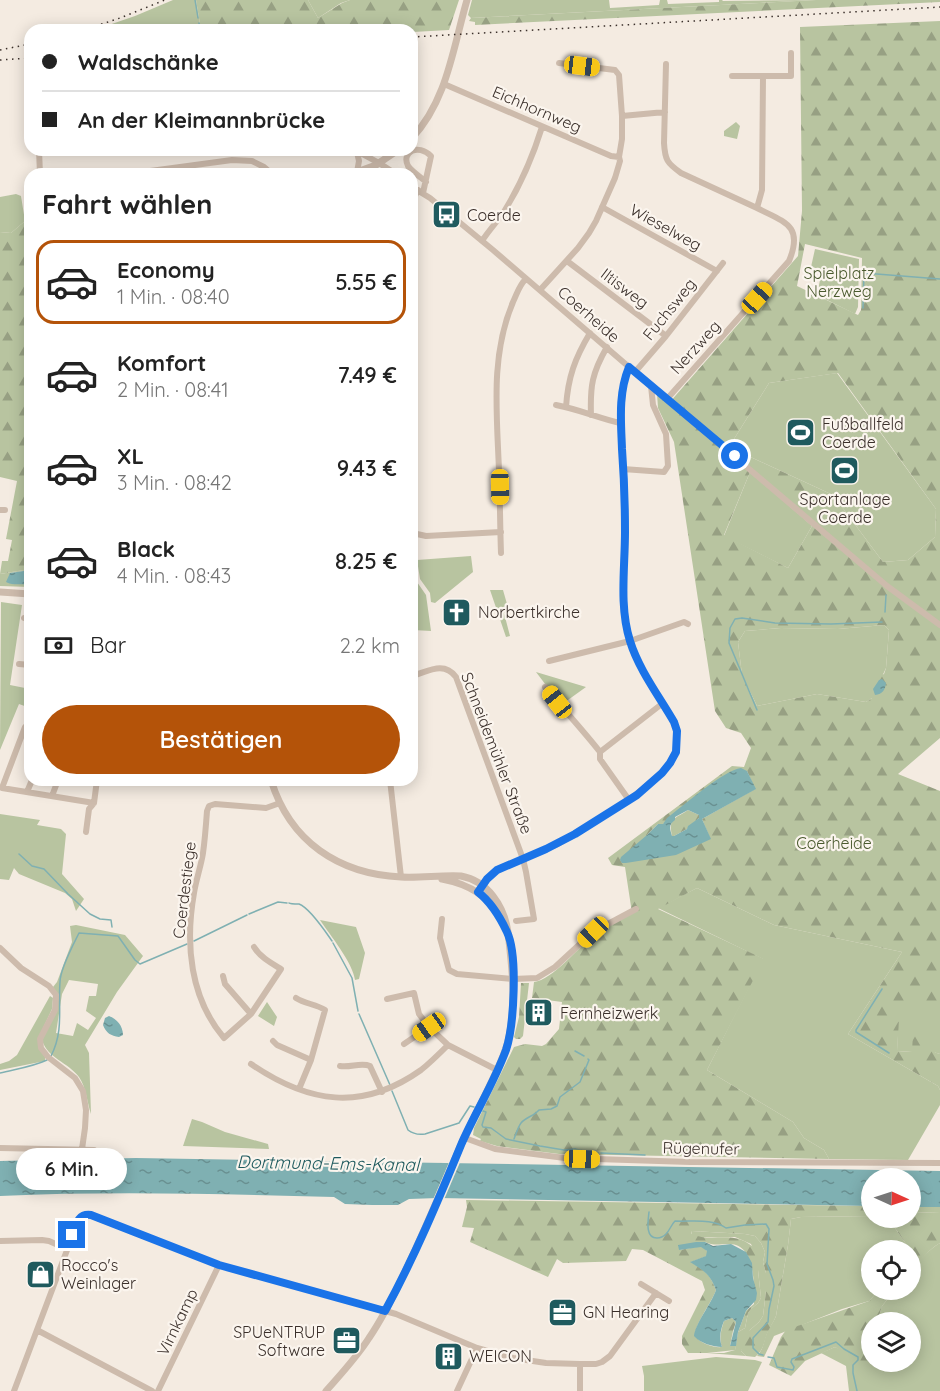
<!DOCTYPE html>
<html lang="de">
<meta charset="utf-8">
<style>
body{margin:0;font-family:Quicksand,sans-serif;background:#f2f2f2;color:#222;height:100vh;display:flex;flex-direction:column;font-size:22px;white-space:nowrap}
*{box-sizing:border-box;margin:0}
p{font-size:20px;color:#767676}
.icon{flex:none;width:33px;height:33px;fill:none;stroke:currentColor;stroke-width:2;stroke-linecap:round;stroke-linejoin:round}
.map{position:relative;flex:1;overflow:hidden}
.details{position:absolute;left:24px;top:168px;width:394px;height:618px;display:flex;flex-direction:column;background:#fff;border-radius:18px;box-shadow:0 3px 15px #0003}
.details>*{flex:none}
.top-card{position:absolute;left:24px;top:24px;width:394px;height:132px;border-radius:18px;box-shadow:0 3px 15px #0003;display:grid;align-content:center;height:132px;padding:0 18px;background:#fff}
.needle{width:39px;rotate:93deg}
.controls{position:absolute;left:861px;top:1168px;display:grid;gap:12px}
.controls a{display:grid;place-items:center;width:60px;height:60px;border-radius:50%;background:#fff;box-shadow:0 3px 15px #0003;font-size:30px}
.end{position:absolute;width:27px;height:27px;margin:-14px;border:8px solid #1a73e8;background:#fff;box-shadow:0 0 0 3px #fff}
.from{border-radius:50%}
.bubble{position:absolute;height:42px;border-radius:21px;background:#fff;box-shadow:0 3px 15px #0003;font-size:20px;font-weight:600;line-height:42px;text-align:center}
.car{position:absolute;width:18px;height:36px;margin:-18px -9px;border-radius:8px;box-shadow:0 0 4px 2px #0007;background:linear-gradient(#f5c518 24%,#345 0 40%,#f5c518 0 76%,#345 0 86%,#f5c518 0)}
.top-card b{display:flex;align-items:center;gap:21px;height:57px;font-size:22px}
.top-card b+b{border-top:2px solid #e0e0e0}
.top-card i{width:15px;height:15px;background:#222}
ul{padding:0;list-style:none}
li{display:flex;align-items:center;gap:18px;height:84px;margin:0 12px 9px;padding:0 6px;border:3px solid transparent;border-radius:18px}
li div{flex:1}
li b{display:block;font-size:22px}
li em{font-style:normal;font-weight:600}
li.active{border-color:#b45309}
li>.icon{width:54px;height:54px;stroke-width:1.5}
h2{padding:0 18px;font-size:27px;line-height:72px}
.pay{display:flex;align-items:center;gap:15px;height:66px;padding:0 18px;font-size:22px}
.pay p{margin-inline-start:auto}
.primary-button{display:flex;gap:12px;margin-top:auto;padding:12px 18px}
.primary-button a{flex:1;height:69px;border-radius:36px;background:#b45309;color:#fff;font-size:24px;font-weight:600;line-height:69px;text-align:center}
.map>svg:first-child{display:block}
.green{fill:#b8c4a0;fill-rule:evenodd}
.forest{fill:url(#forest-firs);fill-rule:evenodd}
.water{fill:url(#water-ripples);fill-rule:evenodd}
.pier{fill:#f4ebe1}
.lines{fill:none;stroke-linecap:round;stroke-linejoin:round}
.stream{stroke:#7fb0b2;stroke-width:1.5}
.minor{stroke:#cdbbac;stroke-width:6}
.tertiary{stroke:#cdbbac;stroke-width:7}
.rail{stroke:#3b302b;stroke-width:1.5;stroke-dasharray:1.5 4.5;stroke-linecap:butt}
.route{stroke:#1a73e8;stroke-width:8}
.labels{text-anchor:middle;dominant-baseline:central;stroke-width:4.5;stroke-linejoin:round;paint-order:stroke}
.street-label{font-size:16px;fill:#3b302b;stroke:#fbf5ee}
.poi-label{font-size:16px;fill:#3b302b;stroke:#fbf5ee;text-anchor:start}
.park-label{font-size:16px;fill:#4a5a2e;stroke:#fbf5ee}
.water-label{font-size:18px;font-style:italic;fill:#1f5a5e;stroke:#fbf5ee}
</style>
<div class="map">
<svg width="940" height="1391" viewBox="0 0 940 1391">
<defs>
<pattern id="forest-firs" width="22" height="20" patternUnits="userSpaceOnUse" patternTransform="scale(1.5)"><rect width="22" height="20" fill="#b8c4a0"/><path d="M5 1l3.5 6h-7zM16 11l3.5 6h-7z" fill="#97a083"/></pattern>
<pattern id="water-ripples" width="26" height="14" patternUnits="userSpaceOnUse" patternTransform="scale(1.5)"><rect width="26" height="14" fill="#7fb0b2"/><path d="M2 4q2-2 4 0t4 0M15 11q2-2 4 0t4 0" fill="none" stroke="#699091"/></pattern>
</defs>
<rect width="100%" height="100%" fill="#f4ebe1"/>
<!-- green -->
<path class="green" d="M173,0H196L201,30H94L135,16Z
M308,0H350L341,3L318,18Z
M472,0H609L610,8L659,5L660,0H667L668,4L719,2V0H722L723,1L816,0L471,18L468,15Z
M736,122L740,126L737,139L724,136V131Z
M16,194L21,196L25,221L11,233L0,232V197Z
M815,249L859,259L858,307L855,314L817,295L822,270L811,267Z
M837,373L936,509L935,537L908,560L883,562L833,495L729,447L769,383Z
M750,472L812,526L788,568L724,536Z
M471,556L473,572L435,603L431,602L430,593L420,579L417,560Z
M30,569V570L10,573L11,584H25L30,585V587L0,586V574Z
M417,582L426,595L431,631L413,630V584Z
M490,590H503L509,611L504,613L510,636L506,637Z
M1,602L22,605L10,685L30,689V708L19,704L0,750Z
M884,625L889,630L886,668L872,698L866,702L817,694L757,706L742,675L738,642L745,631L781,628L838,629Z
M536,672L586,687L561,705Z
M0,814L40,820L37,825L61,829L66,834L62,874L84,899L76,911L72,899L65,893L19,874L14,868L9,880L0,879Z
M697,888L774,925L902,952L848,1034L938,1086L940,1090V1105L908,1160L829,1159L824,1150L804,1138L793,1122L707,1070L763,959L658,908Z
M320,920L356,927L365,953L359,979L355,980C353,963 330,935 320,920Z
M76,925L125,935L143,956L117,992L85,1045L89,1053L91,1114C87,1102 86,1087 79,1077C68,1062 48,1059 42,1040L56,1010L53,987L57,982L72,942L70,926ZM69,980L98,984L96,996H89L86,1011L96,1018L88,1030L77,1023L73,1036L56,1033L62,994Z
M50,996L53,998L52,1009L38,1039L45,1057V1061L0,1070V1064L9,1061L17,1055Z
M267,1002L277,1017L274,1026L258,1016Z
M899,1004L940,1005V1054L933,1052L928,1048L912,1052L897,1051Z
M192,1119L202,1122L225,1132L268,1144L269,1149L183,1146Z
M911,1207H940V1213L911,1212Z
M871,1216L872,1218H888L913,1254L911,1256L910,1251H872V1290H879L869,1301L842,1309L774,1336L764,1357L757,1356C764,1349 763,1342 767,1333C769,1327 774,1322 776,1316L788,1245L791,1219L801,1217Z
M692,1231L745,1234L755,1236L761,1243L765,1252L763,1262L766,1273V1291L763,1316L759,1322L750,1330L741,1351L746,1356L707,1353H724L735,1350L738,1332L745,1328L748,1313L751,1309L758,1303L761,1298L758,1270V1261L751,1244L735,1237H697L691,1235Z
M940,1243V1391H849L846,1366L821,1353L835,1347L876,1365L880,1362H910V1323H877L882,1306L895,1290H910C911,1284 909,1276 912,1271C916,1262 931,1248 940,1243Z
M716,1357L755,1360L762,1362L748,1391H644V1376L642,1366Z"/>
<!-- forest -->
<path class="forest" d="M196,0H308L318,18L342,3L350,0H459L449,30L413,32L412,30H201Z
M816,0H940V2L475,25V22L469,21L471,18Z
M940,21V738L898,774L940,791V1005H900L897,1051L912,1052L913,1033H923C927,1044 928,1051 940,1054V1090L938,1086L848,1034L902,952L774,925L697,888L658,909L764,959L707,1070L793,1122L804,1138L824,1150L829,1159L559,1154L497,1146L480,1141L481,1139L473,1135L474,1128L514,1047L525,1044L542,1046L546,1044L559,1029L562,1002L532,998L534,982C552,980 579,947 594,935C605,926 619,920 632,913L625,867L612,865L608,858L732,766L744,767L751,748L741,733L726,728L715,711L674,442L658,408L657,393L669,403L798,256L802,211L800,27ZM805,244L862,258L861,310L858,315L797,286ZM838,373L936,509L935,537L908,560L883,562L833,495L729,447L769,383ZM750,472L812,526L788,568L724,535ZM884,625L889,630L886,668L884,674L877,677L871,690L872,698L866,702L817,694L757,706L742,675L738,642L745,631L781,628L838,629ZM747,771L755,789L702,819L710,838L647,835L658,824H663Z
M30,220V569L0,574L2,561H8L12,540L6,539L17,481L0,477V232L11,233L25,221Z
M688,810L699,815V818L687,829L674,836H672C668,817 675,819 688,810Z
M521,983H529L523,1036L520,1039H516L514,1037L519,1017Z
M466,1200L871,1206V1216L801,1217L791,1219L788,1245L776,1316C774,1322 769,1328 767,1334C763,1345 764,1349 755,1357L746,1356L741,1351L742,1339L750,1330L759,1322L763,1316L766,1291V1273L763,1262L765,1252L761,1243L755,1236L745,1234L692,1231L691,1234C715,1244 736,1227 758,1252V1270L761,1298L758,1303L751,1309L748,1313L745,1328L738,1332L746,1311L754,1304C754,1285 756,1244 729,1244C719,1244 714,1246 705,1242L679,1250L702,1246L707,1251V1256L691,1262C705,1271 710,1274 716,1290C711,1304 695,1323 695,1336C700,1343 713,1348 722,1347C719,1337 721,1330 724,1321L732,1318L736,1322L733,1331L730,1346H736L735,1350L707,1353H688L682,1344V1336L705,1290L702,1281L643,1250L632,1249L626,1261L563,1263L557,1259L548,1277L470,1242L474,1228L462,1227L467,1207Z
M911,1212L940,1213V1243C928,1250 919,1262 911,1272V1256L913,1254L888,1218H910Z
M879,1290H895L882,1306L877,1323H872V1362H880L876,1365L861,1366L853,1358L835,1347L805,1361L791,1376L769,1365L781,1337L786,1330L869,1301Z"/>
<!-- water -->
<path class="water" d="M30,570V585C22,583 13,586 6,582L10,573Z
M882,679L886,683C885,690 883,694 875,695L873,689L879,680Z
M741,768L747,771L756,789L702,819L711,839L676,855L626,863H622L620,860L621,857L647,835L658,824H663L667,818C683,806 724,770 741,768ZM688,810L699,815V818L688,826L687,829L674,836H672C670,829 668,825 675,820V817Z
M109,1016C117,1019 123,1026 123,1035L119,1037C111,1036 106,1033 103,1025L105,1018Z
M136,1158L940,1171V1207H911L910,1179H872L871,1206L438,1198L409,1199L398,1205H372L345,1204L334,1197C222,1194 111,1191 0,1196V1161Z
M696,1242H705L713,1246L731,1244L746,1252L752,1263L753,1278L757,1293L756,1300L746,1311L738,1332L736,1346H730L736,1322L732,1318L724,1321C720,1331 719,1338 722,1347C713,1347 700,1343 694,1336C695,1324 711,1304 716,1290C710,1274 704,1271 690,1262L706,1256L707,1251L701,1247L679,1250L678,1245Z"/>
<!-- pier -->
<path class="pier" d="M450,1160H461L443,1202H432Z"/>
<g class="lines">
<!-- stream -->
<path class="stream" d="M195,0L198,18
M199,23L200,30
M863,308L864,273L940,279
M885,612L886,595
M757,710L729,643L730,628L735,619L742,618L775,623L831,624L882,622
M19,854L32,866L44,869L68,894L90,914L100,919L111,920L112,927
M289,903C290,904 297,904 299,904C310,908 325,931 332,941
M249,914L278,902L287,903
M194,941L247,915
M333,943L352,978L358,1011
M882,989L856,1030V1032L889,1053
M359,1014L390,1085
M575,1051L584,1056
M51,1056C64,1031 58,1008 60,982C60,969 73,945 79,933L118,936L135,960L140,964L187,944
M0,1073C16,1069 32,1067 47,1060
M392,1091L408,1130C413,1134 418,1135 425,1134L459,1123L470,1106L474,1107
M483,1111L486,1112L482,1125L483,1127L491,1128L506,1139L540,1146L564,1150L575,1149L587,1152L598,1153
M514,1139C516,1134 518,1127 521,1123C526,1117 534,1116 539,1110L551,1109L557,1106L560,1097L580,1082L589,1060L588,1059
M601,1153L645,1155
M649,1212C648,1221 645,1238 657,1238C661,1238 664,1236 666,1234C670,1230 671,1225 675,1221C691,1222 713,1218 726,1228L745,1225L766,1224L769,1229L767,1264L773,1280L774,1286L769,1309L768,1322L753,1338V1348L759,1354L763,1355
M768,1357L774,1358L777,1367L793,1370L794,1367L791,1362L792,1359L836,1342L844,1349L858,1357V1360L853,1365V1373L857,1391"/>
<!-- minor -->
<path class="minor" d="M666,64L664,143C665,160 667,163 681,173L757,208
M763,76H791V53
M444,84L611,156L619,157
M622,116L665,112
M39,150L40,174
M355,150C369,158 383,164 395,174
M357,172L359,161L357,152
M128,174L232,160L252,161L264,167L272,174
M412,187L430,198L493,250L629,367L887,586L940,625
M423,193L431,156C418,143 401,152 408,166C412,172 421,177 426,182
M412,202L418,190
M602,207L717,271
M482,241C489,230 498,221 505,210C521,184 533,156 542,127
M567,261L666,336
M540,290L578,248L589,233L596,221L615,178L620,161L619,157L622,139V116L619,75L615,70L559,63
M635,372L666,336L723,263
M667,399L789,261C804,225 784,222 757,208L762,190L763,76H732
M556,405C578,409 598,418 620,423
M566,407C568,377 575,358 590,333
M591,415C590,386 592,373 607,347
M623,469L664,472L668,466L666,434L653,405L651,386
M0,510H5
M412,529L417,534L426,536L501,532
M501,553C500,526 500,498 499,471C497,414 490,356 513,302C517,294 519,285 526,279
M24,618L30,619
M549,661L630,641L684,622L688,624
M19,664L30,665
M412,676C429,671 444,661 456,677L523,859L526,872L534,919L516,921
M545,687C563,709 582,729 600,752
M30,729L25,727L2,788L94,803
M390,780L401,877
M27,792L32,780
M52,796L58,780
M629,800L600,759V752L663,703
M86,832L89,809L94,803L97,780
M478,892L487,879L497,870L558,844L575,834L629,800L662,773L671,763L676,752L677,742V731L674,722C661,699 644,677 634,653C629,639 626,625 624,611C624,568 625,525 624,482C623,444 614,404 629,367
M442,919L440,938L449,970L457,974L513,979L537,978L555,967L593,932L636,909
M254,947C260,957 271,963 281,969L251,1014L224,1038C190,998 185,944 194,893C196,880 201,866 203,853C205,839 206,825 207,811L209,806L215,804L266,808L280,803
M0,948L21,968L49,986L56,995L55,1010L40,1039L41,1048L48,1057L75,1078L83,1091L86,1110L85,1128L82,1149
M223,976L225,984L251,1014
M296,998C305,1004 316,1004 325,1010L311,1060L299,1089
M387,999L414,993L419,1014L429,1027L448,1045
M273,1041L277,1045L311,1060
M404,1044L429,1027
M251,1064C308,1103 362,1112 421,1070C430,1063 439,1054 448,1045L497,1070
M340,1066C350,1068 361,1062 370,1066L382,1092
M465,1138L495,1149L565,1158L690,1162L940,1163
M0,1148L94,1150
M0,1241L42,1240L49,1241L67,1249
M641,1284L669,1301
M37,1330L152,1391
M580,1364V1391
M14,1391L78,1221L80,1217L87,1214L219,1265L396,1314L477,1348L513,1358L546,1363L580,1364H596L602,1362L610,1356L656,1293
M158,1391L219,1265
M457,1391L477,1348"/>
<!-- tertiary -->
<path class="tertiary" d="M412,138C447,101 453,48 467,0
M351,174L376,165L398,150
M0,592L30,594
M271,780C290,842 339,874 401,877C421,878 441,875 461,876C488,881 504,906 508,932C512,968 517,1004 508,1041C504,1057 496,1072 489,1087C481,1103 473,1120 465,1136C444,1183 425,1231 402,1278C392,1299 382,1319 369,1338C357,1357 341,1374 326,1391
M442,879C468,884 489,895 501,920"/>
<!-- rail -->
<path class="rail" d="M84,30L120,18L165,0
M412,37L940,7
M0,50L30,44
M0,60L30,58"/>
</g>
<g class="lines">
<!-- route -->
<path class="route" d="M72,1235C76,1225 78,1213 91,1215L219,1265L385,1311C414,1258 438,1201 461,1145C475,1113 494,1083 506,1050C514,1026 518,955 507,932C500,917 492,903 478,892L487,879L497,870L546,849L575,834L637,795L662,773L670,763L676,752L677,731L674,722C659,696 639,670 630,641C619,606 625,568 625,532C625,504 624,476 622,449C621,421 618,394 629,367L735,456"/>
</g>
<!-- icons -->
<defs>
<symbol id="bus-square" viewBox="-11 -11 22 22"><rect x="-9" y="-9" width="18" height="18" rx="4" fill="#1f5a5e" stroke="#fbf5ee"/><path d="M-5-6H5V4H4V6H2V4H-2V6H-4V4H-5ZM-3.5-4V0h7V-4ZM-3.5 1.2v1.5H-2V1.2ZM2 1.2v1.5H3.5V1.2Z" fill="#fff"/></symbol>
<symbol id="stadium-square" viewBox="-11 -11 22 22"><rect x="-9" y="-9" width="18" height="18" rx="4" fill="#1f5a5e" stroke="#fbf5ee"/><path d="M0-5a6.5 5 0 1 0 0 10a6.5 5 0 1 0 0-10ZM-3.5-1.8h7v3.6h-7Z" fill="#fff"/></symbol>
<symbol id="church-square" viewBox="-11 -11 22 22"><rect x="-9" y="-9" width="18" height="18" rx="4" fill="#1f5a5e" stroke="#fbf5ee"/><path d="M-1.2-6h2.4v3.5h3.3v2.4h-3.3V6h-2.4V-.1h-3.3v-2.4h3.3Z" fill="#fff"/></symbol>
<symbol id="building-square" viewBox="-11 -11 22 22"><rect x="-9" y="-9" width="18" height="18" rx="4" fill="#1f5a5e" stroke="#fbf5ee"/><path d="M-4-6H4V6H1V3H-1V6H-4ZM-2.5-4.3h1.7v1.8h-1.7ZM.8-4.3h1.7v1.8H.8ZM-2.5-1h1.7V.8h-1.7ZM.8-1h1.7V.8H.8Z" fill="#fff"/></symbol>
<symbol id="shop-square" viewBox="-11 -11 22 22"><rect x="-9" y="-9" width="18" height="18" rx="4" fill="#1f5a5e" stroke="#fbf5ee"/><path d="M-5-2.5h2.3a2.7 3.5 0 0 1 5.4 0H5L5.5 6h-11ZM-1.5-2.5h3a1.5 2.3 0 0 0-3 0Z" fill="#fff"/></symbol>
<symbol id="office-square" viewBox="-11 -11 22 22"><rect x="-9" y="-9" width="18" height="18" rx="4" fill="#1f5a5e" stroke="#fbf5ee"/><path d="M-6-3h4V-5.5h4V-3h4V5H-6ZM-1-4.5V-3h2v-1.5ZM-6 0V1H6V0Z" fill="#fff"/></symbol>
</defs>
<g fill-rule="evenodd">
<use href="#bus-square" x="430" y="198" width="33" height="33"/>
<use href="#stadium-square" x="784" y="416" width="33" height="33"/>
<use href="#stadium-square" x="828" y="454" width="33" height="33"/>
<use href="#church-square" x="440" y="596" width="33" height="33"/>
<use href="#building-square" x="522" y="996" width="33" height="33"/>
<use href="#shop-square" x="24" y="1258" width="33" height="33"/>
<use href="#office-square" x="546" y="1296" width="33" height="33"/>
<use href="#office-square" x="330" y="1324" width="33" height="33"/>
<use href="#building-square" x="432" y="1340" width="33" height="33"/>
</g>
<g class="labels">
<!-- street labels -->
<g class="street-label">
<text transform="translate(537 109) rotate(23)">Eichhornweg</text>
<text transform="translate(666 227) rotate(29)">Wieselweg</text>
<text transform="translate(625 288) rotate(37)">Iltisweg</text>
<text transform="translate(669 309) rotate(-51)">Fuchsweg</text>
<text transform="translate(589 314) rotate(41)">Coerheide</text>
<text transform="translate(695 347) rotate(-48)">Nerzweg</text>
<text transform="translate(497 753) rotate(69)">Schneidemühler Straße</text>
<text transform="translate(184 890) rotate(-83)">Coerdestiege</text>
<text transform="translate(701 1148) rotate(1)">Rügenufer</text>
<text transform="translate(177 1322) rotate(-64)">Virnkamp</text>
</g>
<!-- poi labels -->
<g class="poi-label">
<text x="467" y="215">Coerde</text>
<text x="822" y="424">Fußballfeld<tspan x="822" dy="18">Coerde</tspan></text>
<text x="845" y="499" text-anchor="middle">Sportanlage<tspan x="845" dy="18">Coerde</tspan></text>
<text x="478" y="612">Norbertkirche</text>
<text x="560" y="1013">Fernheizwerk</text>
<text x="61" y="1265">Rocco's<tspan x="61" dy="18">Weinlager</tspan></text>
<text x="583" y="1312">GN Hearing</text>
<text x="325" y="1332" text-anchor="end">SPUeNTRUP<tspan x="325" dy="18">Software</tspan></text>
<text x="469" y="1356">WEICON</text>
</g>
<!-- park labels -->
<g class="park-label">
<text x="839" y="273">Spielplatz<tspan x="839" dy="18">Nerzweg</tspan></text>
<text x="834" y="843">Coerheide</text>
</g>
<!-- water labels -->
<g class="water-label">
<text transform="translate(328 1163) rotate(1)">Dortmund-Ems-Kanal</text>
</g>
</g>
</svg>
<div class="controls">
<a><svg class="needle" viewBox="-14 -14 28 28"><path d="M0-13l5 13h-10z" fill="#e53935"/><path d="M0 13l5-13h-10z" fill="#767676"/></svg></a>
<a><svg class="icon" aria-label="locate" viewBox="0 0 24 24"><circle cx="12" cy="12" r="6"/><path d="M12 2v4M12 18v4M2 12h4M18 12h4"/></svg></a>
<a><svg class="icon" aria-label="layers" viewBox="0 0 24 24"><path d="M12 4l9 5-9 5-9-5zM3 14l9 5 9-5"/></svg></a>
</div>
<i class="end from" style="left:735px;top:456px"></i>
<i class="end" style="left:72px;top:1235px"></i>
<div class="bubble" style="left:16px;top:1148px;width:111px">6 Min.</div>
<i class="car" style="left:582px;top:66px;rotate:97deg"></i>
<i class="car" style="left:757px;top:298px;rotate:42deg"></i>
<i class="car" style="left:500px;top:487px;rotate:179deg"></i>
<i class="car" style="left:557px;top:702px;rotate:322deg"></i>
<i class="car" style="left:593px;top:932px;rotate:226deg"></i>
<i class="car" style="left:429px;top:1027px;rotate:235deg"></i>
<i class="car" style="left:582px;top:1159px;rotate:92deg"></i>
<div class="top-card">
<b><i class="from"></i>Waldschänke</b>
<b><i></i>An der Kleimannbrücke</b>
</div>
<section class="details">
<h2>Fahrt wählen</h2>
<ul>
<li class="active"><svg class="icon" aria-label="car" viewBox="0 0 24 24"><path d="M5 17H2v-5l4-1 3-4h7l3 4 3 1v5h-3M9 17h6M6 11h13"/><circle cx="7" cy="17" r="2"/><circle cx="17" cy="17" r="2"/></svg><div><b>Economy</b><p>1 Min. · 08:40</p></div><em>5.55 €</em></li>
<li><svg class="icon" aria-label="car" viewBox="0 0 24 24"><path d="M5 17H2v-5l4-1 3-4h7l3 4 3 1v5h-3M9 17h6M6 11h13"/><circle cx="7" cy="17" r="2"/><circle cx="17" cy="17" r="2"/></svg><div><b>Komfort</b><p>2 Min. · 08:41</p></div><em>7.49 €</em></li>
<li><svg class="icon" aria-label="car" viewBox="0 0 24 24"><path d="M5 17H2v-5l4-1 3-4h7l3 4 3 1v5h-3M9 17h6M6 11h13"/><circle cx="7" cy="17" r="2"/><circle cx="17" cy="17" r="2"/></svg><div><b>XL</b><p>3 Min. · 08:42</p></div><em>9.43 €</em></li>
<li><svg class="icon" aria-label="car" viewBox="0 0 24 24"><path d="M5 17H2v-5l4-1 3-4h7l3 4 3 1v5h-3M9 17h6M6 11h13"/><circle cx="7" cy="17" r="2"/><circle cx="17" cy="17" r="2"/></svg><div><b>Black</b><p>4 Min. · 08:43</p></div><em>8.25 €</em></li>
</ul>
<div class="pay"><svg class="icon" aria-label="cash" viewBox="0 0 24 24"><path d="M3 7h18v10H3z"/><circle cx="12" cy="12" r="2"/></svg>Bar<p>2.2 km</p></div>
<div class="primary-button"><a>Bestätigen</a></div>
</section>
</div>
